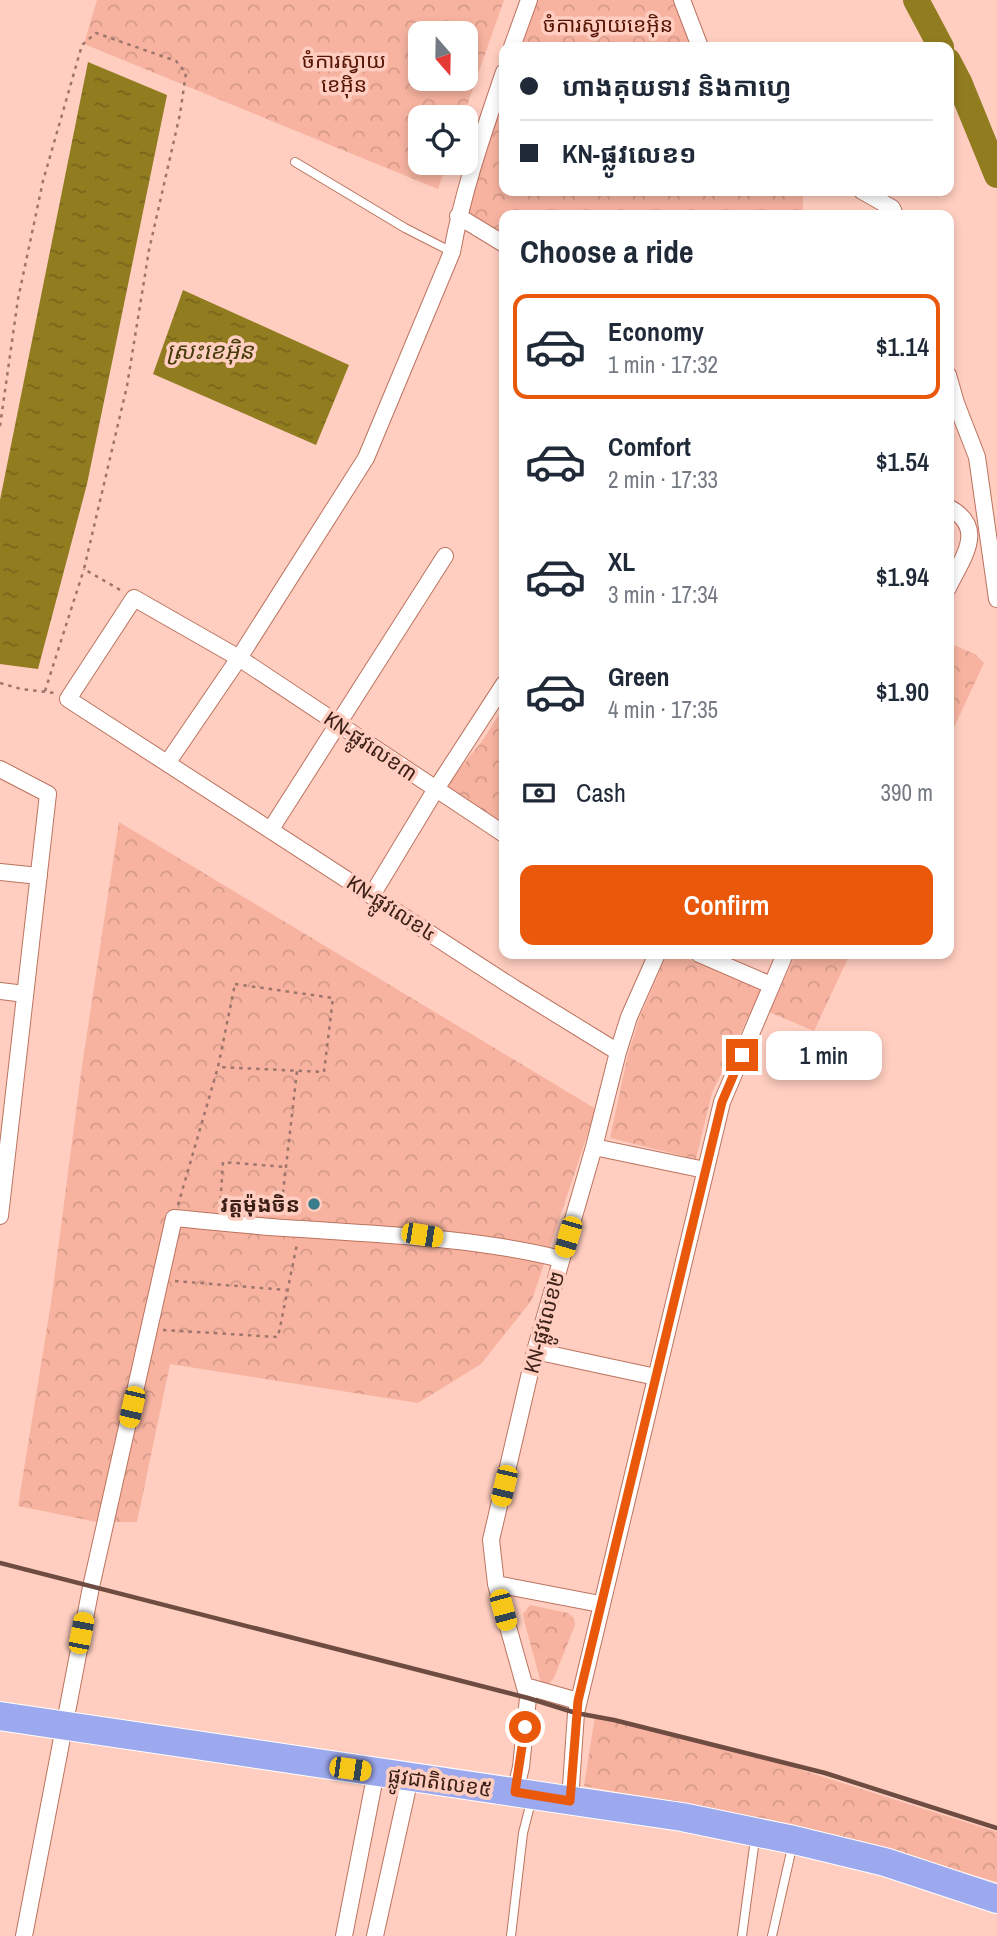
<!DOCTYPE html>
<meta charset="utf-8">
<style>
body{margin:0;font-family:"Archivo Narrow","Noto Sans Khmer",sans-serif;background:#f6f6f7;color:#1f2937;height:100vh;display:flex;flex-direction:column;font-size:26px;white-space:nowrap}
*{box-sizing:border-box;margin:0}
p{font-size:23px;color:#747a83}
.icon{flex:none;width:38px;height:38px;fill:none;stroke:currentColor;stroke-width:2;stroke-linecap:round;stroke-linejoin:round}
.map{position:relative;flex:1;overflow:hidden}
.sheet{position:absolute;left:499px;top:210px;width:455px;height:749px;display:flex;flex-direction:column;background:#fff;border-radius:14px;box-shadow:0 4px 10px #0003}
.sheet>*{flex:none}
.top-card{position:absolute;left:499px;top:42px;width:455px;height:154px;border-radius:14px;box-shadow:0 4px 10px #0003;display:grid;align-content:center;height:154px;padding:0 21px;background:#fff}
.needle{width:46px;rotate:160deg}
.buttons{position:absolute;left:408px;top:21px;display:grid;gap:14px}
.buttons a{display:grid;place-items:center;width:70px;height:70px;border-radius:14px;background:#fff;box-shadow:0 4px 10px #0003;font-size:35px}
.end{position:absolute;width:32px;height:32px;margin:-16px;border:9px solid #ea580c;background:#fff;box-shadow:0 0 0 4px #fff}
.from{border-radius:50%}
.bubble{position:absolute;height:49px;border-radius:14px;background:#fff;box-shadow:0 4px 10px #0003;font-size:23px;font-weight:600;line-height:49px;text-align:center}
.car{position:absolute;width:21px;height:42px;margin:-21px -10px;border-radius:9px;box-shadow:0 0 5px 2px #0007;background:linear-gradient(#f5c518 24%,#345 0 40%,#f5c518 0 76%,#345 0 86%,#f5c518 0)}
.top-card b{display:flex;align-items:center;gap:24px;height:66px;font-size:26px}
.top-card b+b{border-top:2px solid #e0e1e3}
.top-card i{width:18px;height:18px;background:#1f2937}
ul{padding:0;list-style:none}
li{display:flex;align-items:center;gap:21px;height:105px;margin:0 14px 10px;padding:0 7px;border:4px solid transparent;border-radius:14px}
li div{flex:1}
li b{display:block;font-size:26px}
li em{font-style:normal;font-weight:600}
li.active{border-color:#ea580c}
li>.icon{width:63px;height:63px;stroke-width:1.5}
h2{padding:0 21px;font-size:32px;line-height:84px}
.pay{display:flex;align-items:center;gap:18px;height:77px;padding:0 21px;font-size:26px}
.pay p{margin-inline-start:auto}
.primary-button{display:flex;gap:14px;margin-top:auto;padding:14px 21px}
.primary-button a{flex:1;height:80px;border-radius:14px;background:#ea580c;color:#fff;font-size:28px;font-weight:600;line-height:80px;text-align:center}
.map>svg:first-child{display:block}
.park{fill:url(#park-crowns);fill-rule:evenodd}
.water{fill:url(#water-ripples)}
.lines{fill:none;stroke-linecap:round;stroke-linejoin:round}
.river{stroke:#917c20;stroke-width:26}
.lane-casing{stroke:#bc735f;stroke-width:10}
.street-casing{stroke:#bc735f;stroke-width:18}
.highway-casing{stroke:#fff;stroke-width:30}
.path{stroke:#9d766b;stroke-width:2.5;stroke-dasharray:3.5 5;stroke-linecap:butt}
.lane{stroke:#fff;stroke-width:8}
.street{stroke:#fff;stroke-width:16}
.highway{stroke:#9da9ee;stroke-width:28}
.rail{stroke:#6e4c41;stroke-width:4.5}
.route{stroke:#ea580c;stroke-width:9}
.poi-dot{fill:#397c8c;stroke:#ffcec0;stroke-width:2.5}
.labels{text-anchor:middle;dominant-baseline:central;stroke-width:7;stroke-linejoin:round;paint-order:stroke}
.park-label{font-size:21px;fill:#571603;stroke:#ffcec0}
.street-label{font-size:21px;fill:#3c1f16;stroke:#ffcec0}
.poi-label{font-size:21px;font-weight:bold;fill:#3c1f16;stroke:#ffcec0;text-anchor:end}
.water-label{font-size:23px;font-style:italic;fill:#453b08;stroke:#ffcec0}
</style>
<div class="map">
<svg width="997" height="1936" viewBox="0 0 997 1936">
<defs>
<pattern id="park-crowns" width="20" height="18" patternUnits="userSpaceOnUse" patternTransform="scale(1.75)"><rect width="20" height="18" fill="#f7b3a0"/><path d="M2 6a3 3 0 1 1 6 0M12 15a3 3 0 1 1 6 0" fill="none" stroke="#d59a89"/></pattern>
<pattern id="water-ripples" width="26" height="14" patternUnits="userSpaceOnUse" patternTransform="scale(1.75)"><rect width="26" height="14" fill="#917c20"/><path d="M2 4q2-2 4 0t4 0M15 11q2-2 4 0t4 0" fill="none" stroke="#78651b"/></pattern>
</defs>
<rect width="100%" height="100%" fill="#ffcec0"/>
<!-- park -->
<path class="park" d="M97,0H504L463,117H420V163H447L438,189L84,44ZM420,33H466V79H420Z
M529,0H680L703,47H513Z
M504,74V191H803V215H504V234L458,216Z
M949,643L975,654L984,663L949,738Z
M504,706V823L445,787L483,740Z
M119,822L596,1109L532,1300L481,1364L418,1403L170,1364L137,1522H97L18,1506L51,1303L81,1073Z
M667,954H677L761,990L712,1093L696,1159L610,1138L628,1054L639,1019Z
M796,954H850L814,1031L769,1012Z
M530,1605L568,1613L574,1618L575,1625L554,1678L548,1685L541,1683L525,1624L523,1614Z
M595,1716L757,1756L997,1832V1882L860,1841L712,1809L584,1786Z"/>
<!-- water -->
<path class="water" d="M88,62L167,95L87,484L38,669L0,664V500Z
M183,290L349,365L316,445L153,374Z"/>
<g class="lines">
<!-- river -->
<path class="river" d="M916,0L941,47
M948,61L959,82L997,175"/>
<defs>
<path id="lane" d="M295,162L405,228L452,252
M511,1936L523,1833L532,1798
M742,1936L755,1839
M772,1936L793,1843"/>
<path id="street" d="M682,0L700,47
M512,47L529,0
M862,191L892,208L895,215
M458,216L504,244
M948,375L956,403L977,457L997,599
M948,507C988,528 962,558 948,588
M168,762L239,658L366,458L452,252C463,190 484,131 504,72
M0,769L48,794L0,1216
M271,829L445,556
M504,834L239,658L134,598L68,699L514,988L618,1052
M0,872L39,876
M372,895L436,789L504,684
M699,954L771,985
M0,991L25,994
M594,1147L705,1170
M535,1351L656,1377
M496,1584L600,1604
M525,1686L578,1701
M515,1792L521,1767L528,1698L496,1584L491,1540L535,1351L594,1147L618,1052L629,1017L657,954
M570,1801L576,1713L722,1102L785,954
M24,1936L91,1587L174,1218C217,1222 259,1227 302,1229C389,1235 476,1238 561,1259
M344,1936L376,1772
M375,1936L410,1778"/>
<path id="highway" d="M0,1716L682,1817L794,1840L885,1862L997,1899"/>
</defs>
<!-- lane casing -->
<use href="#lane" class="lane-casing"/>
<!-- street casing -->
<use href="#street" class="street-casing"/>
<!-- highway casing -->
<use href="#highway" class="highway-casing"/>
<!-- path -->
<path class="path" d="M0,426L18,299L43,181L82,45L96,33L176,61L186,73L180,114L149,250L127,386L84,569L122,591
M0,683L21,689L55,693
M45,691L84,569
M235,984L333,998L324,1072L218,1067Z
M178,1205L218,1067
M220,1208L223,1162L285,1167
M258,1209L281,1210
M281,1210L297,1071
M175,1281L286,1290
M163,1330L278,1337L297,1244"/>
<!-- lane -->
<use href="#lane" class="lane"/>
<!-- street -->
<use href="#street" class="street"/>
<!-- highway -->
<use href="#highway" class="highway"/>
<!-- rail -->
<path class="rail" d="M0,1563L528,1698L576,1713L614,1720L825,1773L997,1828"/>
</g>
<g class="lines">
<!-- route -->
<path class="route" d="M525,1727L515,1792L570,1801L578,1701L722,1102L742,1055"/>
</g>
<!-- markers -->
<circle class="poi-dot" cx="314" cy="1204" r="7"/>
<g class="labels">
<!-- park labels -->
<g class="park-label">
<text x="608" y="24">ចំការស្វាយខេអ៊ិន</text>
<text x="344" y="60">ចំការស្វាយ<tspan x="344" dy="24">ខេអ៊ិន</tspan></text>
</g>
<!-- street labels -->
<g class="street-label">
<text transform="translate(371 746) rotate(34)">KN-ផ្លូវលេខ៣</text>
<text transform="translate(392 908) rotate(33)">KN-ផ្លូវលេខ៤</text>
<text transform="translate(544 1322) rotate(-75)">KN-ផ្លូវលេខ២</text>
<text transform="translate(440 1782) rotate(8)">ផ្លូវជាតិលេខ៥</text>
</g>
<!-- poi labels -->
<g class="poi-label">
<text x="300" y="1204">វត្តម៉ុងចិន</text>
</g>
<!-- water labels -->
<g class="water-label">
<text x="210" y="350">ស្រះខេអ៊ិន</text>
</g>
</g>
</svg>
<div class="buttons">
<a><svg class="needle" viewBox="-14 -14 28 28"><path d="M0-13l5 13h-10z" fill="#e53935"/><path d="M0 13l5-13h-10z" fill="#747a83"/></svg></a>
<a><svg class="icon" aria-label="locate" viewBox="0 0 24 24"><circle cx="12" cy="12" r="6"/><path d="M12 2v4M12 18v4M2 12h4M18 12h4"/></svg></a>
</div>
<i class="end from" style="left:525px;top:1727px"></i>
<i class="end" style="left:742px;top:1055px"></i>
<div class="bubble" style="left:766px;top:1031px;width:116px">1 min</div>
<i class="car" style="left:422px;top:1235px;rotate:99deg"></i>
<i class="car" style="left:568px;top:1237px;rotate:196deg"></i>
<i class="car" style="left:132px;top:1407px;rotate:193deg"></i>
<i class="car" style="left:504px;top:1486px;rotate:193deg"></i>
<i class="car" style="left:503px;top:1610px;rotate:165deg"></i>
<i class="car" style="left:81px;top:1633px;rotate:11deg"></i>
<i class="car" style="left:350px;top:1769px;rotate:98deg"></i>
<div class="top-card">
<b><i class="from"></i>ហាងគុយទាវ និងកាហ្វេ</b>
<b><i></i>KN-ផ្លូវលេខ១</b>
</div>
<section class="sheet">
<h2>Choose a ride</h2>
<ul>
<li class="active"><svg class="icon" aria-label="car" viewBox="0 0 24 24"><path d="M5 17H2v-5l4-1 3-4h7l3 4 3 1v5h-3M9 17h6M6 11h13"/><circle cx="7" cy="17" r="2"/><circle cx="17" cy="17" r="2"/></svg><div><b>Economy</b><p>1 min · 17:32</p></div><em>$1.14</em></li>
<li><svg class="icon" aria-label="car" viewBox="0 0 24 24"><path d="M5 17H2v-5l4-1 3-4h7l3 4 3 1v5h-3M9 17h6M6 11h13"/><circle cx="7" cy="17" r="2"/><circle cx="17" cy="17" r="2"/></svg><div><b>Comfort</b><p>2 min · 17:33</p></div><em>$1.54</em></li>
<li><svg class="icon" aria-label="car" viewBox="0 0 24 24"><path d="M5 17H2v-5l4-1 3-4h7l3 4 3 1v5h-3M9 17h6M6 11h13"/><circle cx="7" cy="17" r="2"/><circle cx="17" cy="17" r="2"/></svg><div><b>XL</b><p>3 min · 17:34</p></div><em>$1.94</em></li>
<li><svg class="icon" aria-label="car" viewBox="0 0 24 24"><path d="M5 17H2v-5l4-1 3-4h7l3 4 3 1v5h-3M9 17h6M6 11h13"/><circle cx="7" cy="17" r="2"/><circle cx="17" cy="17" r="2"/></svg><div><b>Green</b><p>4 min · 17:35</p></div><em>$1.90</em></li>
</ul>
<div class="pay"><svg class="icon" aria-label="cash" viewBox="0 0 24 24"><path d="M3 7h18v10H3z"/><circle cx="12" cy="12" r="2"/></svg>Cash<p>390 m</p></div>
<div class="primary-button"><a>Confirm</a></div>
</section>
</div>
